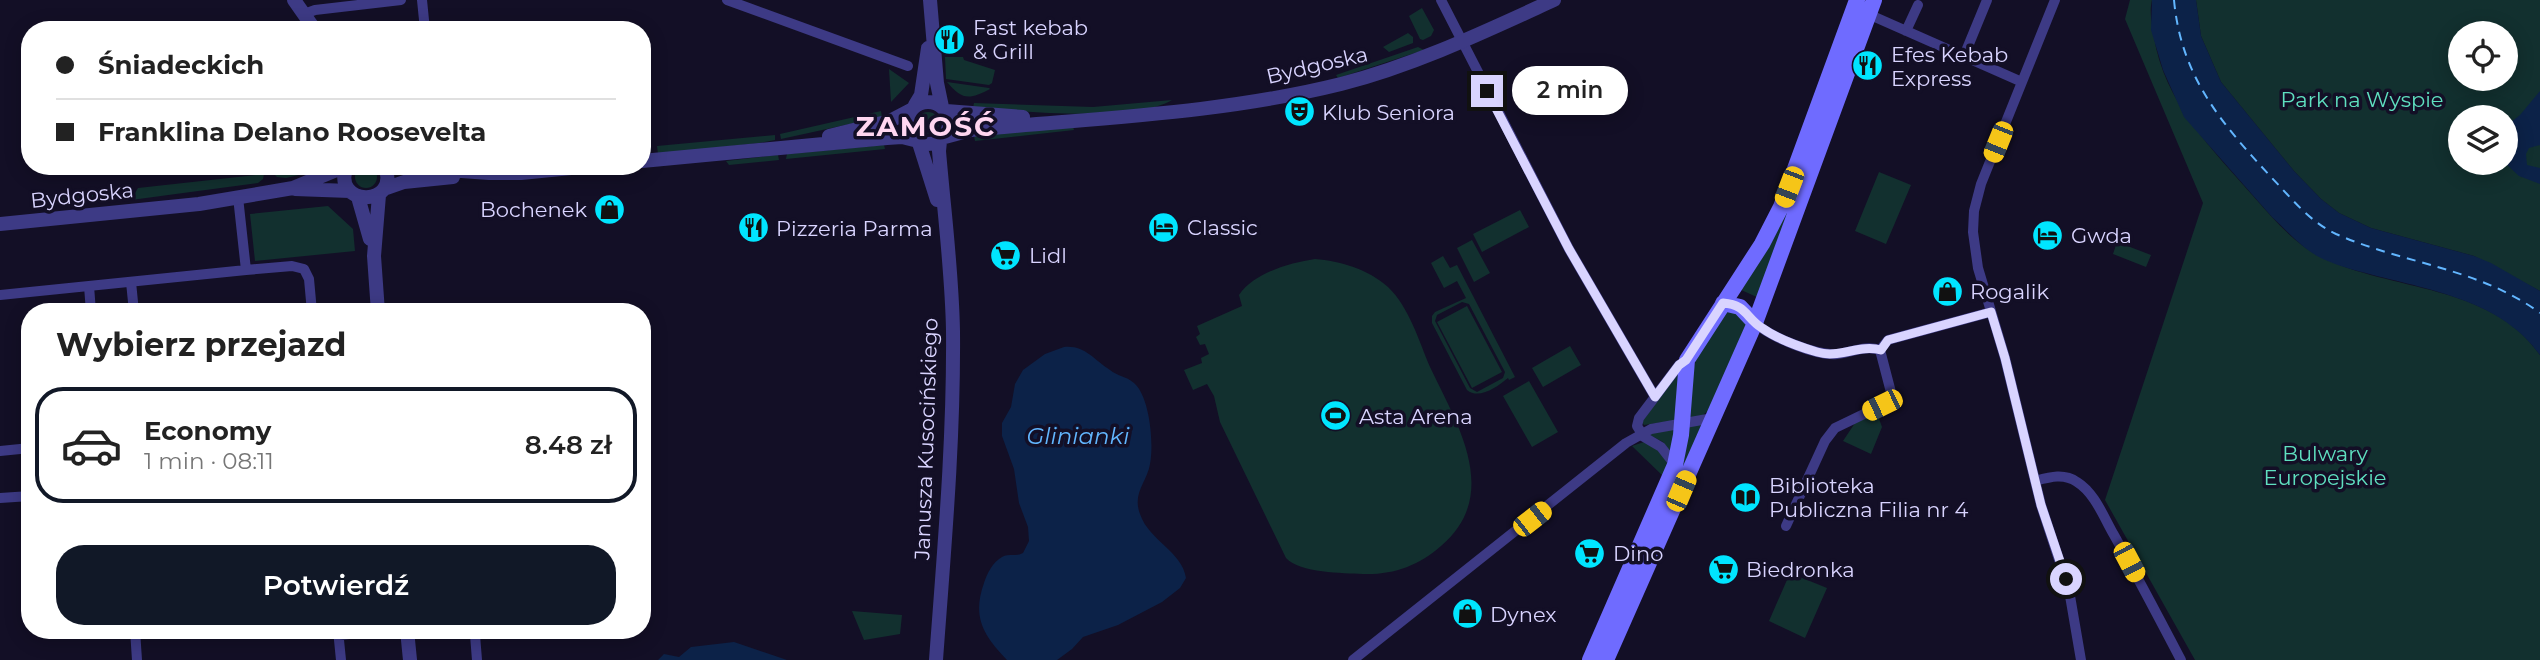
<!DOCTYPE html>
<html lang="pl">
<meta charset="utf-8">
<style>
body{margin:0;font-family:Montserrat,sans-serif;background:#f6f6f6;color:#222;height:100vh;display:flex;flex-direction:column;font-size:26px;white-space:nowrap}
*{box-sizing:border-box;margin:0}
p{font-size:23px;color:#767676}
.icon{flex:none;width:38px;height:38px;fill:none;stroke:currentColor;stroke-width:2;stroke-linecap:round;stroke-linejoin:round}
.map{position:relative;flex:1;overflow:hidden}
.sheet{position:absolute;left:21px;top:303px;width:630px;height:336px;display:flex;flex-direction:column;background:#fff;border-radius:28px;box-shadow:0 4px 18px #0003}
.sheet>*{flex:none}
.top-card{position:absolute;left:21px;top:21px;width:630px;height:154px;border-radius:28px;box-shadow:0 4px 18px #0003;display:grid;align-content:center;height:154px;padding:0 35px;background:#fff}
.buttons{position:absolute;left:2448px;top:21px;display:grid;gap:14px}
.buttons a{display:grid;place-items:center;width:70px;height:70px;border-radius:50%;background:#fff;box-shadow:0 4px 18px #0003;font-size:35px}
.end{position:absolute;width:32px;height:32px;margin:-16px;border:9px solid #d9d4ff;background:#111;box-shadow:0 0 0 4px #111}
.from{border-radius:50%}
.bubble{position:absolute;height:49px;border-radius:24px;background:#fff;box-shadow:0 4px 18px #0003;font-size:23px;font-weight:600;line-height:49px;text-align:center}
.car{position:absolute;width:21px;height:42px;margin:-21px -10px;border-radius:9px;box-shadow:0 0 5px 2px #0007;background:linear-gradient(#f5c518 24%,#345 0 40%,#f5c518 0 76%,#345 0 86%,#f5c518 0)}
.top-card b{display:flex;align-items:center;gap:24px;height:66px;font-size:26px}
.top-card b+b{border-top:2px solid #e0e0e0}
.top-card i{width:18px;height:18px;background:#222}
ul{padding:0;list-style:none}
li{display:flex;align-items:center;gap:21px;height:116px;margin:0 14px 10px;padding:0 21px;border:4px solid #e0e0e0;border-radius:28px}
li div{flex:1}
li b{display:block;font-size:26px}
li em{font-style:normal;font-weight:600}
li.selected{border-color:#111827}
li>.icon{width:63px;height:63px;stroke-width:1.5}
h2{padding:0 35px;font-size:32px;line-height:84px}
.action{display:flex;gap:14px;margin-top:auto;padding:14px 35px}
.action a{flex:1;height:80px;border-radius:28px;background:#111827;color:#fff;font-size:28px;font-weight:600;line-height:80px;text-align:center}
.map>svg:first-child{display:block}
.green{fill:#12302f;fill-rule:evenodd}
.water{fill:#0c2248}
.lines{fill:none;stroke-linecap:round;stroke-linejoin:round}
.ferry{stroke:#62b6ff;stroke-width:2;stroke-dasharray:9 7;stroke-linecap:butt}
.minor{stroke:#3d3a85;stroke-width:10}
.tertiary{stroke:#3d3a85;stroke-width:14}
.secondary{stroke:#6f6bff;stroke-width:16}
.route{stroke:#d9d4ff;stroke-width:9}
.labels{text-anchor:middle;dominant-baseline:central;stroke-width:7;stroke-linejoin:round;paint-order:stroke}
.poi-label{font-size:21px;fill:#d9d4ff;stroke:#130f26;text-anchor:start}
.street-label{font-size:21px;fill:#d9d4ff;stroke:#130f26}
.park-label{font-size:21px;fill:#5fe0c0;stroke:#130f26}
.water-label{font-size:23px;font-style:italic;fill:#62b6ff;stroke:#130f26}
.district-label{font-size:28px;font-weight:bold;letter-spacing:2px;fill:#ffd6f0;stroke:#130f26}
</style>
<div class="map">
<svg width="2540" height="660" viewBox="0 0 2540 660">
<rect width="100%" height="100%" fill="#130f26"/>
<!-- green -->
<path class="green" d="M2130,0H2152C2149,13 2152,24 2154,37C2164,102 2212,149 2254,197C2273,218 2294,244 2321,257C2392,292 2490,283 2540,355V660H2195L2105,500L2203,203L2125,19Z
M2196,0H2540V291L2474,256L2371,228L2339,213L2321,199L2294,171L2221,82L2201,36ZM2460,33H2506V79H2460ZM2460,117H2506V163H2460Z
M1422,8L1434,30L1431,36L1423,40L1420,39L1409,16Z
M1408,33L1413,37V43L1389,52L1383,47Z
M1418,47L1424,50L1338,78L1336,75Z
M945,57H963L964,60L995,70L992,83L989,85L946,79Z
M1841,60L1844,61L1759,298L1739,289Z
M889,69L909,83L891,102Z
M947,82L989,88L990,89C969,100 962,100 947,82Z
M1172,100C1133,123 1020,111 973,108L974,103L1093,107Z
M881,111L882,117L781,139L780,134Z
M917 123a11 11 0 1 1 22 0a11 11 0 1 1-22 0Z
M1073,127L1074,130L975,141L974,136Z
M775,135V140L759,143L658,154L657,146Z
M884,145L885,149L786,159L787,154Z
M778,155L779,160L729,165L726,161Z
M355 177a11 11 0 1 1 22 0a11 11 0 1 1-22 0Z
M319,166L320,170L286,178L277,177L273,173Z
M1879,172L1911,185L1886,244L1855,231Z
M264,174L263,179L258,183L131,200L138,188Z
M132,189L124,197L60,204L54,200L53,196Z
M328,206L353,229L355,251L255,261L250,214Z
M1520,210L1529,227L1482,252L1473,234Z
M1472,240L1490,273L1474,282L1457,248Z
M2117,242L2151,255L2146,267L2113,254Z
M1443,256L1450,268L1457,265L1515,377L1509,380L1508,378C1497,387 1479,400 1467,390L1432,323V316L1435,312L1466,298L1457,281L1444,288L1431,263ZM1462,302L1469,304L1505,372L1503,378L1477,392L1470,388L1435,321L1437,315Z
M1315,259C1340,261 1368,269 1388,287C1409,307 1419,341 1430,367C1457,424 1502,494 1441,546C1418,566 1393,575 1363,574C1343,573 1300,573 1286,558L1220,422L1214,396L1207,384L1193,390L1184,370L1202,363L1201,358L1209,354L1205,344L1200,345L1196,337L1200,334L1197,326L1242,306L1239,295C1254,273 1289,263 1315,259Z
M1467,306L1502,372L1472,388L1437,322Z
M1734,310L1747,324L1710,409L1703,415L1688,419L1691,378L1696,360L1723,312Z
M1570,346L1581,365L1543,387L1532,368Z
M1681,368L1677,420L1644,425L1642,422Z
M1529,381L1558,432L1532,447L1503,396Z
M1877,413L1882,427L1871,454L1843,441L1855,423Z
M1704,423L1677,485L1687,427Z
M1676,429L1672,455L1663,442L1648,434Z
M1644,442L1653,444L1667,462L1665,478L1632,446Z
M1790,573L1827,588L1805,638L1769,621Z
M852,611L902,615L900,634L864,640Z"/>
<!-- water -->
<path class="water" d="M2152,0H2196L2201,36L2221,82L2294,171L2321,199L2339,213L2371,228L2474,256L2491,263L2540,291V355C2503,302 2432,290 2373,275C2354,270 2334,265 2317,256C2300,246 2286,230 2272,217L2184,117L2163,70L2151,30Z
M2540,91V145L2529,148L2526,154L2527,165L2540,168V184L2519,176L2505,163L2506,126L2520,115Z
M1064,347C1085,345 1094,360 1110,370C1117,376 1126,376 1134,383C1150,397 1154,444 1150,464C1147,482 1132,493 1140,514C1149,541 1182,551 1186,578L1180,588L1162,602L1118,625L1083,637L1072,649L1057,660H1007C983,635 972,617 984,583C987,573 993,562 1002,557C1009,553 1016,557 1023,553L1029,541L1028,527L1019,503L1014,469L1002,436V423L1011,407L1015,384L1023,370L1045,354Z
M734,642L787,660H658L664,654L679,657L691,647Z"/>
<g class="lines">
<!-- ferry -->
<path class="ferry" d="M2174,0C2181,77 2222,124 2272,178C2292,199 2310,222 2336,234C2404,264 2479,268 2540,313"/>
<!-- minor -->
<path class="minor" d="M422,0L425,30
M727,0L908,66
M1441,0L1569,249L1655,397
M2055,0L1981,184L1974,211L1973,232L1978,268L2005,358L2041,505L2069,590L2081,660
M304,14L315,10L401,0
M1868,14L2022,82
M1906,31L1918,5
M1964,56L1987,0
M238,197L246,270L292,266L304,269L309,279L312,312
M131,282L134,312
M89,286L91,312
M0,295L246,270
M1755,323C1771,337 1816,356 1837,354C1853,352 1865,345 1880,350
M0,451L30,448
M1675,465L1661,447L1644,437L1637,426L1639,418L1679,365L1687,360
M2035,481C2050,477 2064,473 2077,482C2095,493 2104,518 2114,535C2137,576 2159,618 2181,660
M0,498L30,496
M1786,526L1825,441L1835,428L1893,400L1880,350L1888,340L1991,312
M135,630L137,660
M338,630L341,660
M477,630L475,635L477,660
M339,635L391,630
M1353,660L1626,443L1651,429L1713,418"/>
<!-- tertiary -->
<path class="tertiary" d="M294,0L315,30
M930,0L937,83L942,107
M907 123a21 21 0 1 1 42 0a21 21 0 1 1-42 0Z
M915,105L921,95L928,48
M946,111L1023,117
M829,136L890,121L911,110
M945,137L971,130C1094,118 1220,114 1341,84C1415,65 1484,32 1554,0
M919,143L937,200
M642,161L887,138L902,137L914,140
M347,166C330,206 401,209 385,166
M393,166L489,173H521L591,166
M295,189L350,191
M384,189L404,182L453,177
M358,197L370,239
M0,224L199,204L293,188L346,166
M378,312L374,256L379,195
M407,630L410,660
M936,660C944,551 954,441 953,331C952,271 944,211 939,151L940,141"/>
<!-- secondary -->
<path class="secondary" d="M1723,303L1740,307L1755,323
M1590,660L1675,465L1681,435L1687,360L1762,244L1781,207L1857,0
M1606,660L1755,323L1874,0"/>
</g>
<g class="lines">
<!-- route -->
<path class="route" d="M1487,91L1569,249L1655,397L1679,365L1686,360L1723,303C1747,305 1745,317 1762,328C1776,338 1800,347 1817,352C1839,359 1859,344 1881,350L1888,340L1991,312L2005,358L2041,505L2066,579"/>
</g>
<!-- icons -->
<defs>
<symbol id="restaurant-disc" viewBox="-11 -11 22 22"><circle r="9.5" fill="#00e5ff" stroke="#130f26"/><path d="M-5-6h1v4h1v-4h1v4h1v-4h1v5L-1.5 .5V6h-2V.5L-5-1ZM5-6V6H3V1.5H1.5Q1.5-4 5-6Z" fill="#111"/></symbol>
<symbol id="theatre-disc" viewBox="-11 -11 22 22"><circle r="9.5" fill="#00e5ff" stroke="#130f26"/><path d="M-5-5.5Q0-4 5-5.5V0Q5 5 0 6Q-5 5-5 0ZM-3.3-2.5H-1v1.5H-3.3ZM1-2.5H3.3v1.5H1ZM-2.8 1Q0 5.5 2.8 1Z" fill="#111"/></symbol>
<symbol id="shop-disc" viewBox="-11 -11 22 22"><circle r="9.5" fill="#00e5ff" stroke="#130f26"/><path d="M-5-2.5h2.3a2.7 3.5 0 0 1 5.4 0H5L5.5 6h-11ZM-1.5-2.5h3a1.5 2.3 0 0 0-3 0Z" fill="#111"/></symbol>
<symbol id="hotel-disc" viewBox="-11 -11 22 22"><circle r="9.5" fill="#00e5ff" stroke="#130f26"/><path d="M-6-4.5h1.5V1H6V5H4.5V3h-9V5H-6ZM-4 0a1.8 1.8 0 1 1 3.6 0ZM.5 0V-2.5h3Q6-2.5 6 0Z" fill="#111"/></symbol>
<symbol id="supermarket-disc" viewBox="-11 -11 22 22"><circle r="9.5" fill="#00e5ff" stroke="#130f26"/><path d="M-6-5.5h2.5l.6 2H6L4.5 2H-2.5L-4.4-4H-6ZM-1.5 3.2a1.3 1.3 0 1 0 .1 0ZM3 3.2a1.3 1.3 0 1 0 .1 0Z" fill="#111"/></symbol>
<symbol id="stadium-disc" viewBox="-11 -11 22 22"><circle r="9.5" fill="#00e5ff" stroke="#130f26"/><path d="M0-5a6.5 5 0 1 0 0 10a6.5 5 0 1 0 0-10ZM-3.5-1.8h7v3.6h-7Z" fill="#111"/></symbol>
<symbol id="library-disc" viewBox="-11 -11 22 22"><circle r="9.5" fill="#00e5ff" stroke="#130f26"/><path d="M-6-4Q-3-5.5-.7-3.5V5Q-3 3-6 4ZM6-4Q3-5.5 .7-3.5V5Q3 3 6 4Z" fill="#111"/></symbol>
</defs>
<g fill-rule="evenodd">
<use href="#restaurant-disc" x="932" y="22" width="35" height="35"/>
<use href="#restaurant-disc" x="1850" y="48" width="35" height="35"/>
<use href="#theatre-disc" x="1282" y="94" width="35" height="35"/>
<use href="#shop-disc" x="592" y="192" width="35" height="35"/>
<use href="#hotel-disc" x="1146" y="210" width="35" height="35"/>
<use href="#restaurant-disc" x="736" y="210" width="35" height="35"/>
<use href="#hotel-disc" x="2030" y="218" width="35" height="35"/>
<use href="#supermarket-disc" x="988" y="238" width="35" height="35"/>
<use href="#shop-disc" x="1930" y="274" width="35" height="35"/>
<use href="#stadium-disc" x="1318" y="398" width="35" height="35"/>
<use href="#library-disc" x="1728" y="480" width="35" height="35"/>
<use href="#supermarket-disc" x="1572" y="536" width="35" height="35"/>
<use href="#supermarket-disc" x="1706" y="552" width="35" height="35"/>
<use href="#shop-disc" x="1450" y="596" width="35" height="35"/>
</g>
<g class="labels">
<!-- poi labels -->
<g class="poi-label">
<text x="973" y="27">Fast kebab<tspan x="973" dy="24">&amp; Grill</tspan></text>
<text x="1891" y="54">Efes Kebab<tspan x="1891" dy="24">Express</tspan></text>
<text x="1322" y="112">Klub Seniora</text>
<text x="587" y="209" text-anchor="end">Bochenek</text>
<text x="1187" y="227">Classic</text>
<text x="776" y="228">Pizzeria Parma</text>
<text x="2071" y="235">Gwda</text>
<text x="1029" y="255">Lidl</text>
<text x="1970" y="291">Rogalik</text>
<text x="1359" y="416">Asta Arena</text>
<text x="1769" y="485">Biblioteka<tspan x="1769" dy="24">Publiczna Filia nr 4</tspan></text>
<text x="1613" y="553">Dino</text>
<text x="1746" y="569">Biedronka</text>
<text x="1490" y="614">Dynex</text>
</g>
<!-- street labels -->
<g class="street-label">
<text transform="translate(1317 65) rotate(-13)">Bydgoska</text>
<text transform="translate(82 195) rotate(-6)">Bydgoska</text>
<text transform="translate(926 439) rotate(-88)">Janusza Kusocińskiego</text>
</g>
<!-- park labels -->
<g class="park-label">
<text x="2362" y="99">Park na Wyspie</text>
<text x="2325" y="453">Bulwary<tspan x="2325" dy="24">Europejskie</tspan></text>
</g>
<!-- water labels -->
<g class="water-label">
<text x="1078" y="436">Glinianki</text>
</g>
<!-- district labels -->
<g class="district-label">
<text x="926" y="126">ZAMOŚĆ</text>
</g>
</g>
</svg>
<div class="buttons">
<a><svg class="icon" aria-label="locate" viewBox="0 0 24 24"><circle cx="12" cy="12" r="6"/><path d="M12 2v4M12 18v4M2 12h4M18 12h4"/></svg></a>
<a><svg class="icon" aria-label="layers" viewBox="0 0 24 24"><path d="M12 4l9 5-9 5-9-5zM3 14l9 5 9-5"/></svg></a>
</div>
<i class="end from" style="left:2066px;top:579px"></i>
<i class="end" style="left:1487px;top:91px"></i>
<div class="bubble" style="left:1512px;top:66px;width:116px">2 min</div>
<i class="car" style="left:1998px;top:142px;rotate:202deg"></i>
<i class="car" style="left:1789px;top:187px;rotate:201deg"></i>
<i class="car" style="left:1882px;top:405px;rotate:244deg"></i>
<i class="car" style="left:1681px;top:491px;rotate:23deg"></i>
<i class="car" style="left:1532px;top:519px;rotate:52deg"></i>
<i class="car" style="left:2129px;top:562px;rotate:152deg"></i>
<div class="top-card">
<b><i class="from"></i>Śniadeckich</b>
<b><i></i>Franklina Delano Roosevelta</b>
</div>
<section class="sheet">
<h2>Wybierz przejazd</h2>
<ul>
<li class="selected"><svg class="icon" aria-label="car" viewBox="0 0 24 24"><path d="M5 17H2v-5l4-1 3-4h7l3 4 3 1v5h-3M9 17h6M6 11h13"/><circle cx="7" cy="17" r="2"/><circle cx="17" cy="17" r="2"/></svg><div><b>Economy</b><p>1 min · 08:11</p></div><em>8.48 zł</em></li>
</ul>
<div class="action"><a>Potwierdź</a></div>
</section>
</div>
